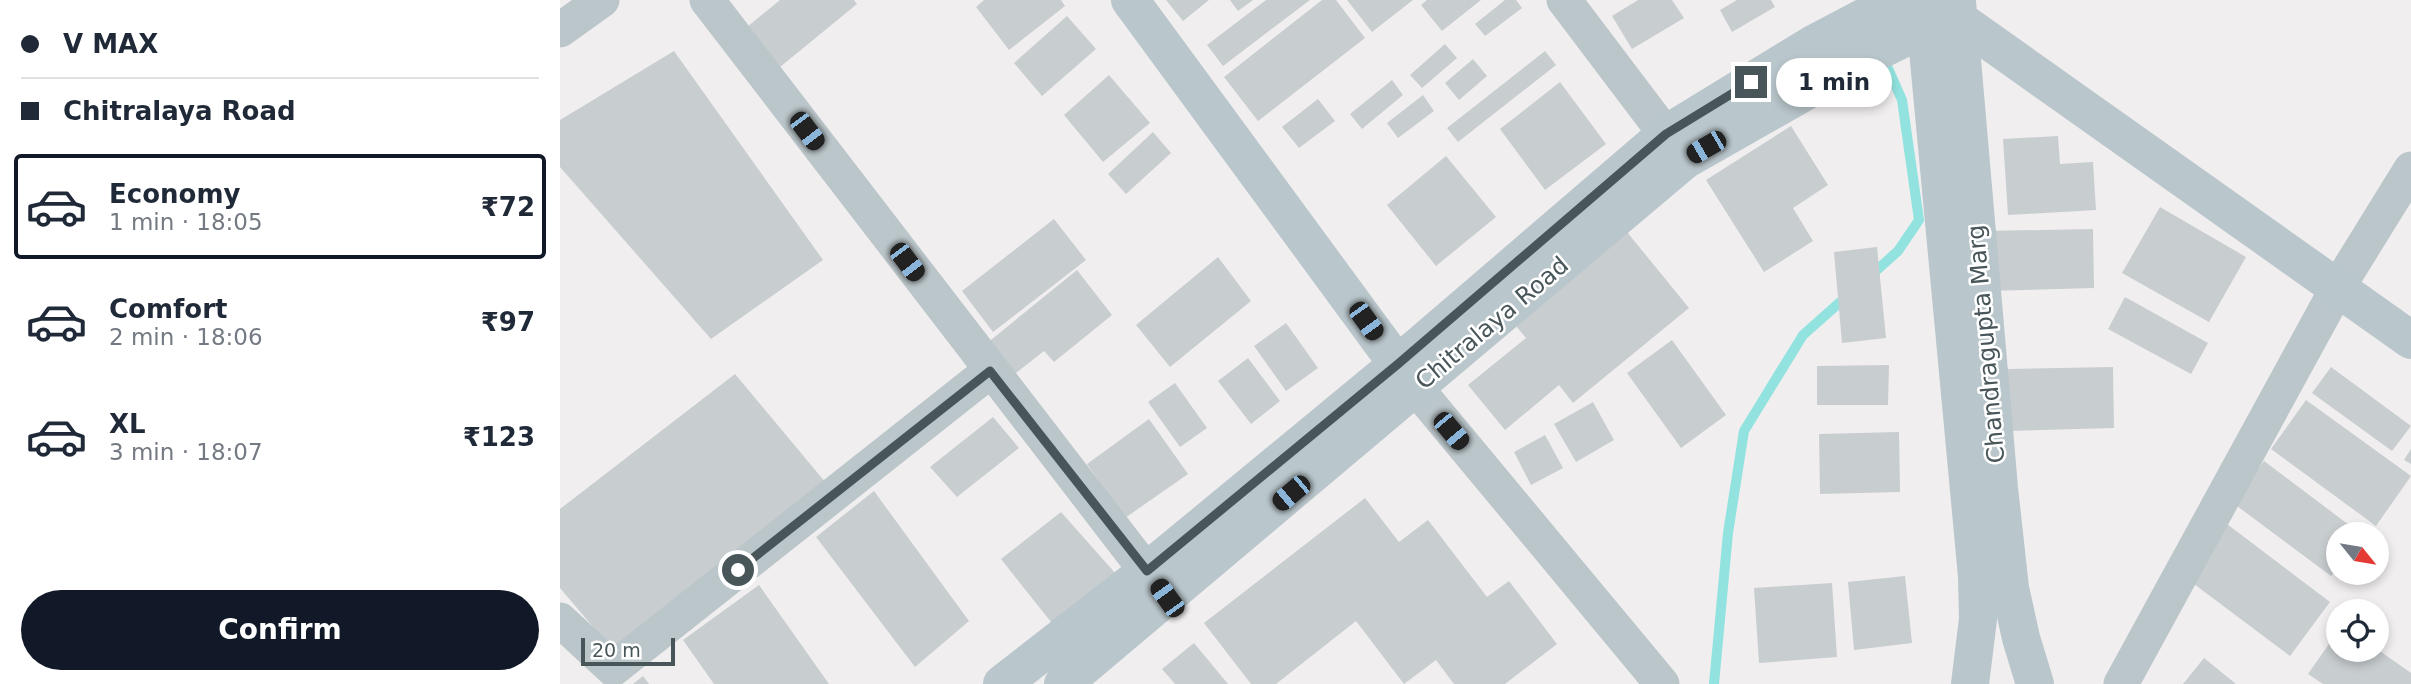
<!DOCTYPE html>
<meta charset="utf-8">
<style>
body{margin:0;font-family:"DejaVu Sans",sans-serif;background:#f6f6f7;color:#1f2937;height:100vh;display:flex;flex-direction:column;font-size:26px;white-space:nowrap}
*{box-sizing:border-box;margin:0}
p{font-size:23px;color:#747a83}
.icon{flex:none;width:38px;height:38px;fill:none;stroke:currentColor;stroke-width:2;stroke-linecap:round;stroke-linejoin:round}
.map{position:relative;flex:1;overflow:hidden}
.details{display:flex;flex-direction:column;background:#fff;width:560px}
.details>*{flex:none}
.banner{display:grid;align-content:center;height:154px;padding:0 21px;background:#fff}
.needle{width:46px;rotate:120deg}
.tools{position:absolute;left:1766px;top:522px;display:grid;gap:14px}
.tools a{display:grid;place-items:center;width:63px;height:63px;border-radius:50%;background:#fff;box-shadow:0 4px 10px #0003;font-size:35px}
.scale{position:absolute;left:21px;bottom:18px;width:94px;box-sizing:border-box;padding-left:7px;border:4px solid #48565a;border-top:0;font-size:19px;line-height:24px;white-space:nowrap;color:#48565a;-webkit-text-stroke:5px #fff;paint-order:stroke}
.end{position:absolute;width:32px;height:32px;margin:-16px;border:9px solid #48565a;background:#fff;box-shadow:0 0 0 4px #fff}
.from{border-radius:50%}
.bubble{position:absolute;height:49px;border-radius:24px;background:#fff;box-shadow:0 4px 10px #0003;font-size:23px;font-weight:600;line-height:49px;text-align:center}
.car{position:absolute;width:21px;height:42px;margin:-21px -10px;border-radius:9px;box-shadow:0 0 5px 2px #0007;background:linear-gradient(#222 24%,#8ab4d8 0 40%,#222 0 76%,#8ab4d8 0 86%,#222 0)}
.banner b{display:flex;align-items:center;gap:24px;height:66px;font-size:26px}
.banner b+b{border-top:2px solid #e0e1e3}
.banner i{width:18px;height:18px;background:#1f2937}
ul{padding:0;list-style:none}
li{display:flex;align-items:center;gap:21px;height:105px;margin:0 14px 10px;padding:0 7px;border:4px solid transparent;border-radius:7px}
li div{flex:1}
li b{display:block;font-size:26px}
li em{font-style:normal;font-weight:600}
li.selected{border-color:#111827}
li>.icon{width:63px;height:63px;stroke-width:1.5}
.button{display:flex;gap:14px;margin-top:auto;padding:14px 21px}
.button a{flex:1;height:80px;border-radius:42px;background:#111827;color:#fff;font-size:28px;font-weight:600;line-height:80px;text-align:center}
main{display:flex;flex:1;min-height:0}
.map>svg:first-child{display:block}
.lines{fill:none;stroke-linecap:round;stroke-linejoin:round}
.stream{stroke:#92e3df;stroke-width:10}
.building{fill:#c8cdd0}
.street{stroke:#bbc6ca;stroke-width:35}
.secondary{stroke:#b9c6cb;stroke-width:38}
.route{stroke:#48565a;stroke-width:9}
.labels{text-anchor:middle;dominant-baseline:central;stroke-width:5;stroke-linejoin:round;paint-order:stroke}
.street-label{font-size:24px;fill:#48565a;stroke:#fff}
</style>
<main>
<section class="details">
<div class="banner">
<b><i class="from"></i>V MAX</b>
<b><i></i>Chitralaya Road</b>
</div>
<ul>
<li class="selected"><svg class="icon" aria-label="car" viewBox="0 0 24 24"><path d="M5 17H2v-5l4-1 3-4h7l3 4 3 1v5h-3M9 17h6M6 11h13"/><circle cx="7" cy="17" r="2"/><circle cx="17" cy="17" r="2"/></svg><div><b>Economy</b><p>1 min · 18:05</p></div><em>₹72</em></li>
<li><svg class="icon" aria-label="car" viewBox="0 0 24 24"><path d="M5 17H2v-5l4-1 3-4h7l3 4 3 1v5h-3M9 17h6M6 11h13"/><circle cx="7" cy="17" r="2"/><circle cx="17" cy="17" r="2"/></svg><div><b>Comfort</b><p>2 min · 18:06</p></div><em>₹97</em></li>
<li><svg class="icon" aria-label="car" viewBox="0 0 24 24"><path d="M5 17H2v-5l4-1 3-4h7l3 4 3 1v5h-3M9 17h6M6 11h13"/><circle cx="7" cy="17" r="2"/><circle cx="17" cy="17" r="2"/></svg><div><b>XL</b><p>3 min · 18:07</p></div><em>₹123</em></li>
</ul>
<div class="button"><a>Confirm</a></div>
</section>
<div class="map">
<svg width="1851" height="684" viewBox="0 0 1851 684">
<rect width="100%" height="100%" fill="#f1eeef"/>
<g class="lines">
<!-- stream -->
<path class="stream" d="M1309,277L1338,251L1359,220L1342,100L1323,57
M1154,684L1168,533L1184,431L1243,335L1287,296"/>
</g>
<!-- building -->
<path class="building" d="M220,0H294L297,4L220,67L187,27Z
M424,0H501L505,6L449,50L416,7Z
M606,0H649L623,21Z
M670,0H693L678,11Z
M706,0H750L663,66L647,45Z
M762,0H776L805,38L698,121L664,77Z
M787,0H853L812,32Z
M867,0H921L882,31L861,5Z
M945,0H956L962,8L925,36L915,24Z
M1078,0H1112L1124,18L1072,49L1052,16Z
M1177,0H1211L1215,7L1172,32L1160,10Z
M507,16L536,49L482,96L454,63Z
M885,44L897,58L862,88L850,75Z
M114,51L263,260L151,339L0,167V120Z
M985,51L996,65L898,142L887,128Z
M913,59L927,76L899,100L885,83Z
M549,75L590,123L543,162L504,115Z
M832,80L843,95L802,129L790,114Z
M1000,82L1046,144L985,190L940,129Z
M863,95L874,111L838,138L827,123Z
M758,99L775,121L739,148L722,127Z
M1231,126L1268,185L1233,208L1253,241L1204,272L1146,180Z
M593,132L611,153L566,194L548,174Z
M1498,136L1500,164L1533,162L1536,210L1448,215L1443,139Z
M886,156L936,217L876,266L827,205Z
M1600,207L1686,257L1649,322L1562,273Z
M494,219L526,260L433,332L402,291Z
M1058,221L1129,308L1013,403L999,385L945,430L908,385L966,338L946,314Z
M1533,229L1534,288L1427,291L1426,231Z
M1317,247L1326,338L1282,343L1274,252Z
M658,257L691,301L610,367L576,325Z
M517,270L552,315L494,362L484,351L452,376L426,344Z
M1565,297L1648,343L1631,374L1548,329Z
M726,323L758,368L726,391L694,346Z
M1112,340L1166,415L1121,448L1067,373Z
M688,358L720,401L691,424L658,381Z
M1329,365L1328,405H1257V366Z
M1553,367L1554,428L1448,431L1447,369Z
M1771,367L1851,426L1832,451L1752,393Z
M175,374L271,489L56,654L0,588V509Z
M615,383L647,428L620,447L588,402Z
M1746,400L1851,476L1816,526L1711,449Z
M1033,402L1054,440L1016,462L994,424Z
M433,417L459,448L397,497L370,467Z
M589,419L628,474L565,518L527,464Z
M1339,432L1340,492L1260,494L1259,434Z
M985,435L1003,468L971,485L954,452Z
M1851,449V464L1844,460Z
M1704,461L1801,534H1778V567L1771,576L1673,503Z
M314,491L409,621L355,667L256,537Z
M805,498L839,542L868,520L927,597L949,581L997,644L945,684H894L876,660L844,684L796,621L716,684H691L644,623Z
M501,512L556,574L495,627L441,559Z
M1663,521L1770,602L1730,656L1622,575Z
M1345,576L1352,643L1294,650L1288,582Z
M1272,583L1277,657L1199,663L1194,588Z
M199,585L269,684H154L123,640Z
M1778,631V649H1817L1851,673V684H1763L1748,674Z
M634,643L668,684H615L602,669Z
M1644,658L1676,684H1623Z
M83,676L89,684H73Z"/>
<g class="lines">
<!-- street -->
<path class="street" d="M147,0L604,594
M1004,0L1122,156
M0,30L42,0
M856,388L1102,684
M0,620L53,669L430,371
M1561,684L1778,287L1851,169"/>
<!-- secondary -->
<path class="secondary" d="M570,0L852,384
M1397,2L1439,488L1450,588L1461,638L1475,684
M1364,7L1417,576L1418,619L1410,684
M442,684L587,571L838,364L1106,134L1255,43L1337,0
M503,684L1125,160L1306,57L1365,28L1398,19L1851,340"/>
</g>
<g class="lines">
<!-- route -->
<path class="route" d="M178,570L430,371L587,571L838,364L1106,134L1191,82"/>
</g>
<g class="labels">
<!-- street labels -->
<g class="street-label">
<text transform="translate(932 323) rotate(-40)">Chitralaya Road</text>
<text transform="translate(1426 344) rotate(-95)">Chandragupta Marg</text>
</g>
</g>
</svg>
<div class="tools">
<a><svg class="needle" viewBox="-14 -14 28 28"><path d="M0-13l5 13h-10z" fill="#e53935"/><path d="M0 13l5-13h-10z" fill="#747a83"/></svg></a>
<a><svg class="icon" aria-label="locate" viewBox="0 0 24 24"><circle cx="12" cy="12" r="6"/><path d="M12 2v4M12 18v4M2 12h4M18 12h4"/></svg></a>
</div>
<div class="scale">20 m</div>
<i class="end from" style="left:178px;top:570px"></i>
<i class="end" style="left:1191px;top:82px"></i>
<div class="bubble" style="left:1216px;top:58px;width:116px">1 min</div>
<i class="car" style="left:247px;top:131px;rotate:143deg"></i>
<i class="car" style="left:1146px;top:147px;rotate:240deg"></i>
<i class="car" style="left:347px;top:262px;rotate:143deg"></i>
<i class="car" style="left:806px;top:321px;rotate:144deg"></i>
<i class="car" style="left:891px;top:431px;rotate:140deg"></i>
<i class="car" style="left:731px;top:493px;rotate:230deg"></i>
<i class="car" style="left:607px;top:598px;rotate:324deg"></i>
</div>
</main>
